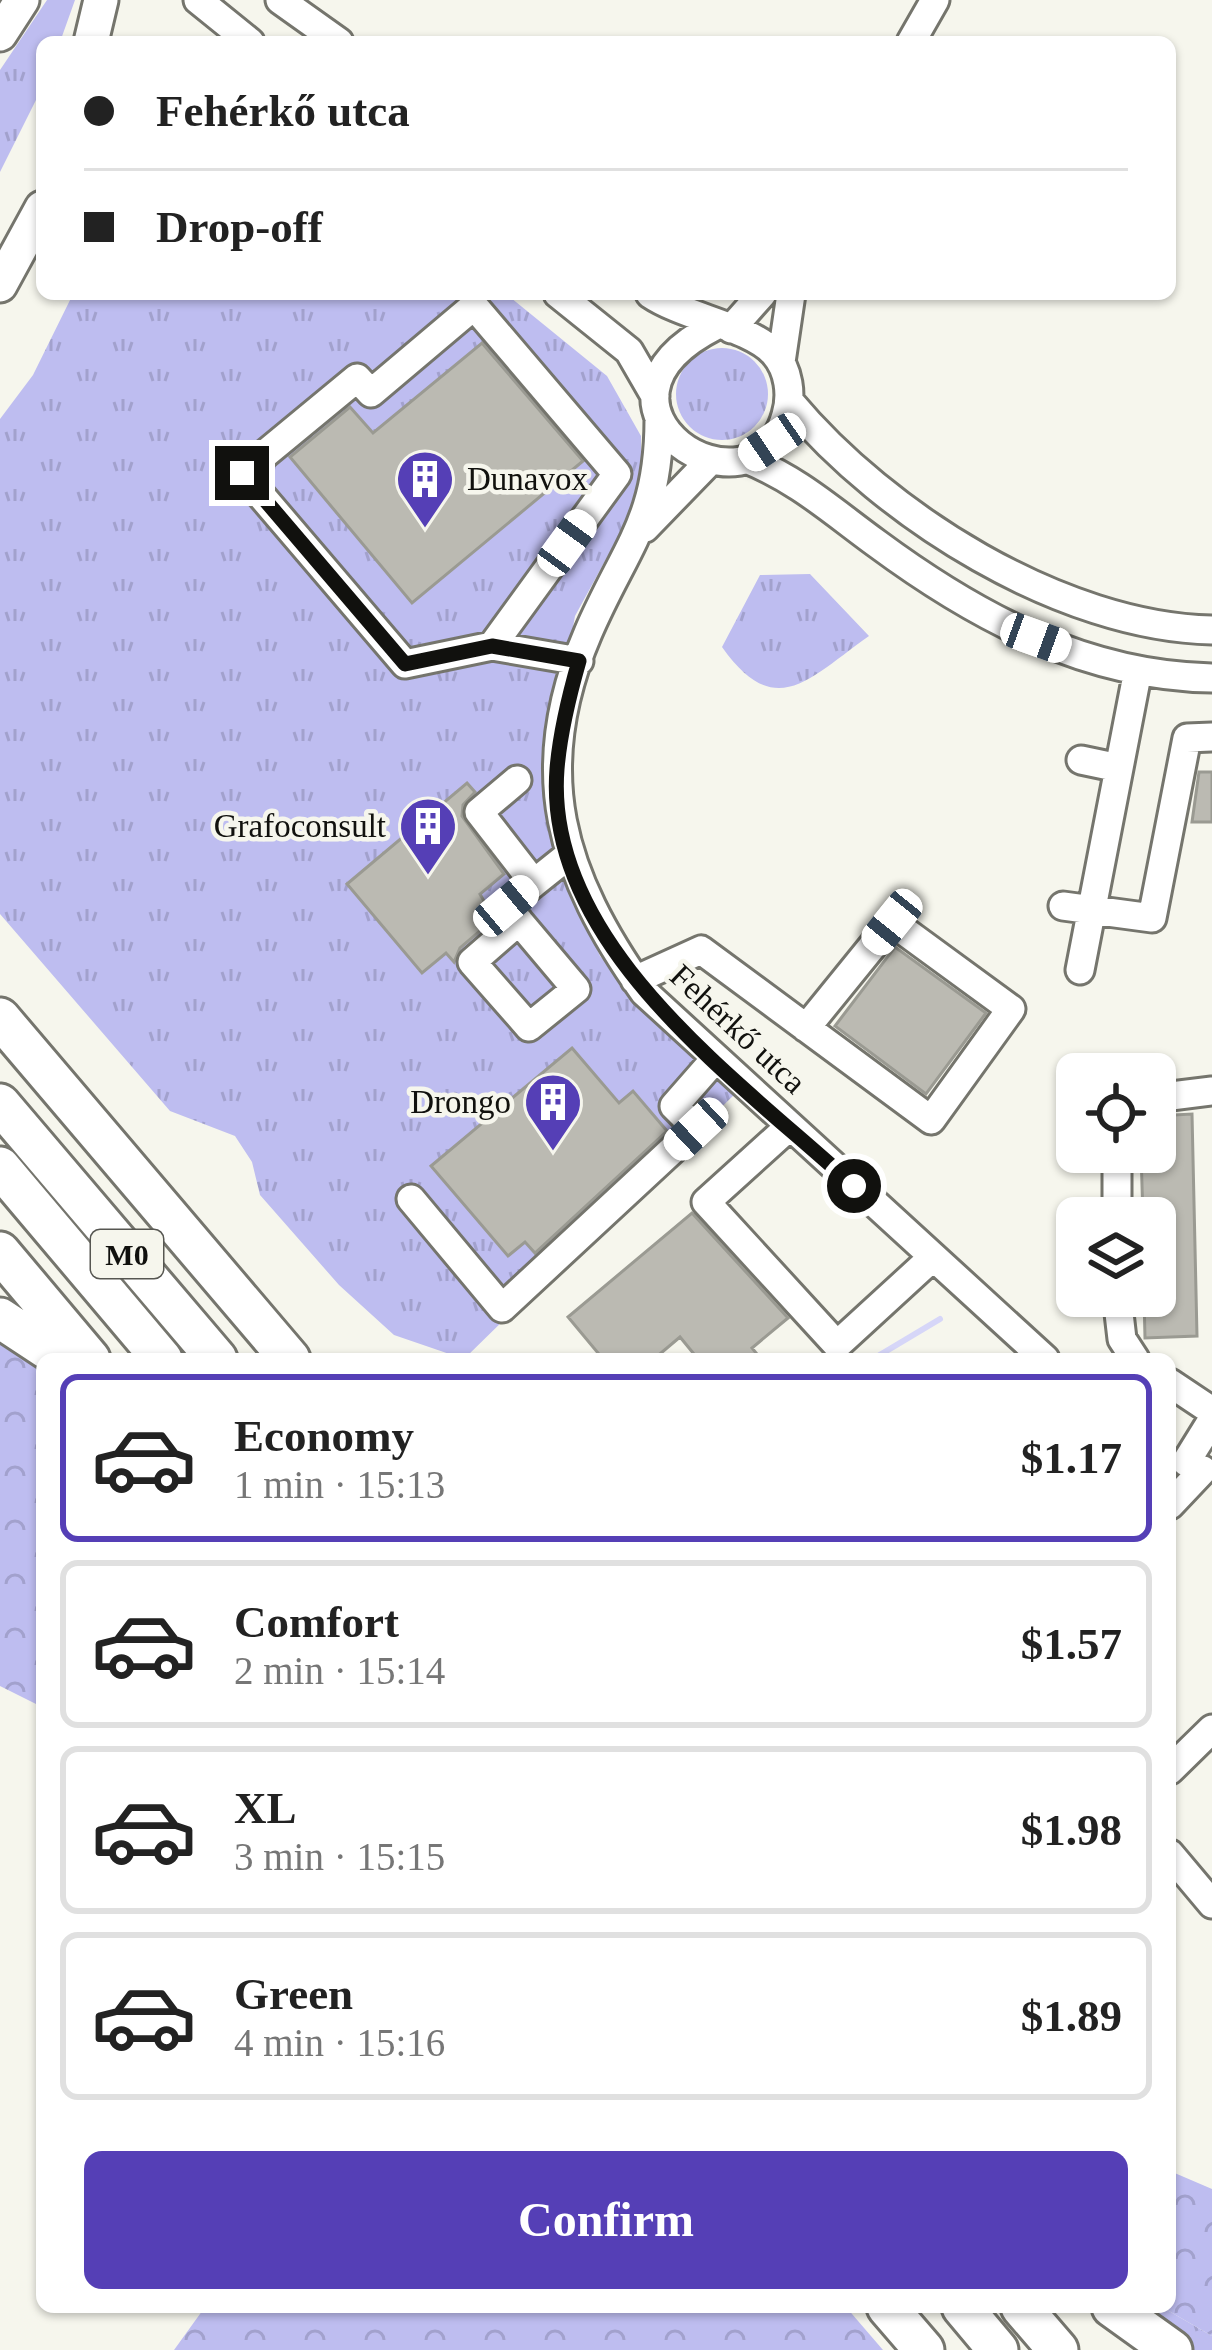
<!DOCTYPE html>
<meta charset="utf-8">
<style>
body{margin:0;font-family:Georgia,serif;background:#f2f2f2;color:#222;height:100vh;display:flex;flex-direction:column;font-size:45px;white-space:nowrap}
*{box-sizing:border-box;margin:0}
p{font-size:39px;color:#767676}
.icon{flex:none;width:66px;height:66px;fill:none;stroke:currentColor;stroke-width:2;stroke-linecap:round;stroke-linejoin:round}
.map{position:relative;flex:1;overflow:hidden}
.side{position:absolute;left:36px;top:1353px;width:1140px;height:960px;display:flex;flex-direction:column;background:#fff;border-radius:18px;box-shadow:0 3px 9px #0004}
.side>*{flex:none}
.banner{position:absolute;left:36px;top:36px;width:1140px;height:264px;border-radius:18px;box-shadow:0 3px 9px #0004;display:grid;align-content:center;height:264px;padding:0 48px;background:#fff}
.controls{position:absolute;left:1056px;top:1053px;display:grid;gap:24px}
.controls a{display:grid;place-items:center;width:120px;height:120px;border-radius:18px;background:#fff;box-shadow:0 3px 9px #0004;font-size:60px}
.end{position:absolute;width:54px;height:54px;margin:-27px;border:15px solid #11110e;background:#fff;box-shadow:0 0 0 6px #fff}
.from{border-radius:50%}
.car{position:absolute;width:36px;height:72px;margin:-36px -18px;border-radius:15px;box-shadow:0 0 9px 3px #0007;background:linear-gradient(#fff 24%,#345 0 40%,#fff 0 76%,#345 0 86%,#fff 0)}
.banner b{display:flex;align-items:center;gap:42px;height:114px;font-size:45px}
.banner b+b{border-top:3px solid #e0e0e0}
.banner i{width:30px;height:30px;background:#222}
ul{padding:21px 0 0;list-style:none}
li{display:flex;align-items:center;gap:36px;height:168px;margin:0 24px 18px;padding:0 24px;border:6px solid #e0e0e0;border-radius:18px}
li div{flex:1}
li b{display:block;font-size:45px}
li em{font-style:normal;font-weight:600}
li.current{border-color:#553fb6}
li>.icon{width:108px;height:108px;stroke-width:1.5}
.action{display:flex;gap:24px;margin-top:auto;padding:24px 48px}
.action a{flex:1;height:138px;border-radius:18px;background:#553fb6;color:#fff;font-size:48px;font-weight:600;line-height:138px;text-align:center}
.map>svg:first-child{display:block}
.grass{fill:url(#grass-tufts)}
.forest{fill:url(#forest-crowns)}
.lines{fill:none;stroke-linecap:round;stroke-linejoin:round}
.stream{stroke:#d6d6f8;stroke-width:6}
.building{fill:#bbbab2;stroke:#9a9a92;stroke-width:3}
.minor-casing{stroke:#75756d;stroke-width:33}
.major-casing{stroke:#75756d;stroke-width:39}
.highway-casing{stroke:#75756d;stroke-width:45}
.minor{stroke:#fff;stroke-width:27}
.major{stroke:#fff;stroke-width:33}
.highway{stroke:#fff;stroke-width:39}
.route{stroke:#11110e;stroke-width:15}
.labels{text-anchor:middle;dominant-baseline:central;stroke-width:9;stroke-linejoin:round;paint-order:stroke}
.shield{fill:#f6f6ed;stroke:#565651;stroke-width:3}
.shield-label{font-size:30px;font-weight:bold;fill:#11110e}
.poi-label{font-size:33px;fill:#11110e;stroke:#f6f6ed;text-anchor:end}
.street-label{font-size:33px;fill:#11110e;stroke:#f6f6ed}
</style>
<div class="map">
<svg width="1212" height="2350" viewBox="0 0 1212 2350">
<defs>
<pattern id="grass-tufts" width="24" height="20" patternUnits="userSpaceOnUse" patternTransform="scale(3)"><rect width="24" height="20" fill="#bebdf0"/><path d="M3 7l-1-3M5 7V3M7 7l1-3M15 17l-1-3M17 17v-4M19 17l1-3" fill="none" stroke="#a2a1cd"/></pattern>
<pattern id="forest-crowns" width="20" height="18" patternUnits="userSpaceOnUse" patternTransform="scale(3)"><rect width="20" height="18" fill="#bebdf0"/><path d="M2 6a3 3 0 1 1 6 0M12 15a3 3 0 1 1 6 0" fill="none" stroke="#a2a1cd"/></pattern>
</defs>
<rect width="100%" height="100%" fill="#f6f6ed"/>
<!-- grass -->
<path class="grass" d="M47,0H75L60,42H42V88L0,172V70Z
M73,294H506L607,376L641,436V495L575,616L548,765L566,880L600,956L657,1020L737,1092L464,1359L394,1335L339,1285L260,1195L252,1162L235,1136L170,1111L0,914V419L33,375Z
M676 394a46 46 0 1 1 92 0a46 46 0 1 1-92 0Z
M810,574L869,636C809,678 776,723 722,647L760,575Z
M1138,2307H1162L1212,2336V2350H1156Z"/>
<!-- forest -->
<path class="forest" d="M0,1331L42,1359V1707L0,1686Z
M1170,2171L1212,2189V2336L1162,2307H1170Z
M205,2307H846L883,2350H174Z"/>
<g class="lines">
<!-- stream -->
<path class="stream" d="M873,1359L940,1319"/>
</g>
<!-- building -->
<path class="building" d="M482,343L583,461L412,603L290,457L350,407L373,433Z
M1199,772H1212V822H1192Z
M467,783L475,792L463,805L462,816L504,874L480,894L494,919L460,948L454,962L446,953L422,973L347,884Z
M895,947L986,1013L926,1094L835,1026Z
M572,1048L619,1103L633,1091L667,1131L535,1253L525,1242L508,1256L431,1166Z
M1192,1114L1197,1336L1145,1338L1144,1296H1155V1218H1143L1141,1152H1155V1116Z
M692,1213L788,1318L752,1348L761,1359H698L680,1337L654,1359H603L568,1317Z"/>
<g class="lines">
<defs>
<path id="minor" d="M198,0L250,42
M280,0L339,42
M911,42L935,0
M558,294L629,351L655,396
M650,294C684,317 751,327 774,353C789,370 792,395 786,415C754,531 558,406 715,326
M731,329L762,294
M781,362L791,294
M790,402C885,516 1061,627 1212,630
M659,419C659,521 625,547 588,633C528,772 561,875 644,992L1045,1359
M746,459C797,479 832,511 876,543C976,617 1086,676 1212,678
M645,528L709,462
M492,646L405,664L242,473L357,378L371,393L474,306L617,474L492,646L579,661
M1081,760L1119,768
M517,780L479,812L534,883L569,855
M1063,906L1152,918L1187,738L1212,737
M519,921L472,962L529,1027L576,989L506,906L534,883
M1080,970L1138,670
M635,980L701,950L931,1120L1011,1009L892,922L806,1028
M1155,1098L1212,1091
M790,1126L706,1202L837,1345L933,1257
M1117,1152V1218
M411,1199L502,1308L696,1128L674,1106L716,1058
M1117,1296L1122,1339L1135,1359
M1170,1383L1212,1411
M1186,1462L1212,1420
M1170,1505L1203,1470
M1170,1770L1212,1729
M1170,1854L1212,1904"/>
<path id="major" d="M0,34L22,0
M91,42L101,0
M0,285L42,208"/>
<path id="highway" d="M0,1018L290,1359
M0,1104L217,1359
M0,1167L162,1359
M0,1252L90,1359
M0,1318L62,1359
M887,2307L924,2350
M962,2307L998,2350
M1021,2307L1058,2350
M1112,2307L1172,2350"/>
</defs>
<!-- minor casing -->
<use href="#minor" class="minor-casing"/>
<!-- major casing -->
<use href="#major" class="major-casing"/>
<!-- highway casing -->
<use href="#highway" class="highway-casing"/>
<!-- minor -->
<use href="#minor" class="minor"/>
<!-- major -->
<use href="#major" class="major"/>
<!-- highway -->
<use href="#highway" class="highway"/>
</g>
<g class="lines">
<!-- route -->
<path class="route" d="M242,473L405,664L492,646L579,661C569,696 560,732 557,769C543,945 740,1081 854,1186"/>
</g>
<!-- icons -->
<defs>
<symbol id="building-pin" viewBox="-11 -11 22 30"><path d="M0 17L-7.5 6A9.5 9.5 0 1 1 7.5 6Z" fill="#553fb6" stroke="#f6f6ed"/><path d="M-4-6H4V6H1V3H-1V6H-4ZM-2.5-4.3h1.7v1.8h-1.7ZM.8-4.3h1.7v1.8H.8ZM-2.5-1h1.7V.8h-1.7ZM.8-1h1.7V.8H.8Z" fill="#fff"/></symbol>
</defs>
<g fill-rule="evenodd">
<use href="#building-pin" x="392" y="446" width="66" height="90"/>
<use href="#building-pin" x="395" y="793" width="66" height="90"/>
<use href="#building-pin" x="520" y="1069" width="66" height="90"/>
</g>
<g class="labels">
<!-- shield labels -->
<rect class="shield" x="91" y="1230" width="72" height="48" rx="9"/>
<g class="shield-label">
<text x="127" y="1254">M0</text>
</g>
<!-- poi labels -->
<g class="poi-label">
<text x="467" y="479" text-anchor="start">Dunavox</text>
<text x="386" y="826">Grafoconsult</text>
<text x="511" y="1102">Drongo</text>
</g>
<!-- street labels -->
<g class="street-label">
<text transform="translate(738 1029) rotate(43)">Fehérkő utca</text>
</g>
</g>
</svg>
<div class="controls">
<a><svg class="icon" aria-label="locate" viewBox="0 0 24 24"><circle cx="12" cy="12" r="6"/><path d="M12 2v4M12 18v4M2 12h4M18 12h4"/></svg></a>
<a><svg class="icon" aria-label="layers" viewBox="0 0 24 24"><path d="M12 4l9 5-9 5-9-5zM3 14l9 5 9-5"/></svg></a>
</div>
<i class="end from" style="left:854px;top:1186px"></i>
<i class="end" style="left:242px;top:473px"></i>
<i class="car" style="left:772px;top:442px;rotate:236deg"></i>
<i class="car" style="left:567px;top:543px;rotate:36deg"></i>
<i class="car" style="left:1036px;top:638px;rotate:110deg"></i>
<i class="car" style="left:506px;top:906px;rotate:50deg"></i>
<i class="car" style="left:892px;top:922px;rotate:219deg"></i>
<i class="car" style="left:696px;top:1129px;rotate:227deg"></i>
<div class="banner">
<b><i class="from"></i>Fehérkő utca</b>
<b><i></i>Drop-off</b>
</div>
<section class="side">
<ul>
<li class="current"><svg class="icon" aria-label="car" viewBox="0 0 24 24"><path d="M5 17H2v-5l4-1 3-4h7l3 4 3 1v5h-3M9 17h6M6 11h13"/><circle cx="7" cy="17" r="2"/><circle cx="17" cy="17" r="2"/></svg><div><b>Economy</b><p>1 min · 15:13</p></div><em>$1.17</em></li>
<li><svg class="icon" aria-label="car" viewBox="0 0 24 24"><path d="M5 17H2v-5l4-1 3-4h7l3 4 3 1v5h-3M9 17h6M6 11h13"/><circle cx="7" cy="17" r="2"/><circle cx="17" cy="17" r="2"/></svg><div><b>Comfort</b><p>2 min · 15:14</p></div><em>$1.57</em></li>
<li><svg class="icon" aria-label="car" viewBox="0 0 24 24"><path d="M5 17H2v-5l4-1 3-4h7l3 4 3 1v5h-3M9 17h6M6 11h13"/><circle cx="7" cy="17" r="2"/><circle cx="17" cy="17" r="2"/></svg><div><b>XL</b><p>3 min · 15:15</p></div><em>$1.98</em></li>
<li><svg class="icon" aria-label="car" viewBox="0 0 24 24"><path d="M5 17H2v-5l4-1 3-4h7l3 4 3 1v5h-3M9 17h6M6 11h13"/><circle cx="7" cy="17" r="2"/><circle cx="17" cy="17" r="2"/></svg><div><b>Green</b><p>4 min · 15:16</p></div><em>$1.89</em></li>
</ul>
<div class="action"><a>Confirm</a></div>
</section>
</div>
